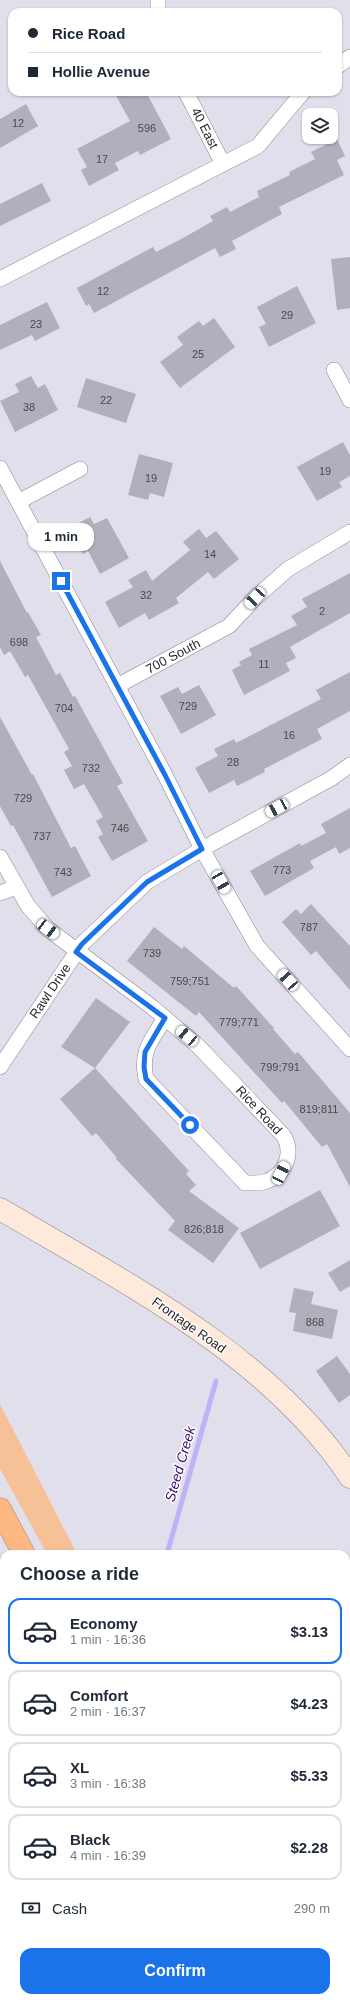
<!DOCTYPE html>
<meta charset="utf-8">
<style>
body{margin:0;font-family:Helvetica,sans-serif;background:#f6f6f7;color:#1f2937;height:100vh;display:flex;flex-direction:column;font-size:15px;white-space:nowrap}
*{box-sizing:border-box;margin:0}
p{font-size:13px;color:#747a83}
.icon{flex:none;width:22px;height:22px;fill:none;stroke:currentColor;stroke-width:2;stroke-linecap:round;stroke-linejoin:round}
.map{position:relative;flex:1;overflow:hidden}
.drawer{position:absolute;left:0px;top:1550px;width:350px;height:452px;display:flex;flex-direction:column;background:#fff;border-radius:12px 12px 0 0;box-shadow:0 1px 3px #0004}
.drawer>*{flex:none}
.guide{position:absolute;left:8px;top:8px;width:334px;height:88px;border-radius:12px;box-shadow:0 1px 3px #0004;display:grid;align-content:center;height:88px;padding:0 20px;background:#fff}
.buttons{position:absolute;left:302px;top:108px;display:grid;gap:8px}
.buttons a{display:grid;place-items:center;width:36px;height:36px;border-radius:8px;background:#fff;box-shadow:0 1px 3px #0004;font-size:20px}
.end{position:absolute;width:18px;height:18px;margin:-9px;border:5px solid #1a73e8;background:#fff;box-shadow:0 0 0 2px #fff}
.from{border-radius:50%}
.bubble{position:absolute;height:28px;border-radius:12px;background:#fff;box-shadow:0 1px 3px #0004;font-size:13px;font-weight:600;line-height:28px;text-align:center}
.car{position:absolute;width:12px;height:24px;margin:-12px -6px;border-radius:5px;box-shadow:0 0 3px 1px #0007;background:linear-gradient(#fff 24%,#345 0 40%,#fff 0 76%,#345 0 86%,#fff 0)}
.guide b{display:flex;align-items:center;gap:14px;height:38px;font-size:15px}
.guide b+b{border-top:1px solid #e0e1e3}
.guide i{width:10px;height:10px;background:#1f2937}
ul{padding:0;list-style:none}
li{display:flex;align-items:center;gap:12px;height:66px;margin:0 8px 6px;padding:0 12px;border:2px solid #e0e1e3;border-radius:12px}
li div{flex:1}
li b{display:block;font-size:15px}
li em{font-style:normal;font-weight:600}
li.current{border-color:#1a73e8}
li>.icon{width:36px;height:36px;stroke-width:1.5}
h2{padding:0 20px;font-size:18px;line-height:48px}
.pay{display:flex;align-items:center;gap:10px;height:44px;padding:0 20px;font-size:15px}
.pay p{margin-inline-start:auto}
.primary-button{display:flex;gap:8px;margin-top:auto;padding:8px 20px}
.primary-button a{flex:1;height:46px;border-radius:12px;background:#1a73e8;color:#fff;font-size:16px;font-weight:600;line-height:46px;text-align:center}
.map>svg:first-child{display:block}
.green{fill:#f7c198}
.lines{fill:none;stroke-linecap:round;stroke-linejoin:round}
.stream{stroke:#c0b2f6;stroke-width:5}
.building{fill:#b1afbc}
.street-casing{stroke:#868490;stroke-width:16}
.secondary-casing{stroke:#868490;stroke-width:23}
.highway-casing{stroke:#b28564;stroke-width:23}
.street{stroke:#fff;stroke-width:15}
.secondary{stroke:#fee9da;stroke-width:22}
.highway{stroke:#fdb782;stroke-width:22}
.rail-casing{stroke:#59585f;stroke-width:4.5}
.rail{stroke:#fff;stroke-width:3;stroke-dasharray:9;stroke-linecap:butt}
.route{stroke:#1a73e8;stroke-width:5}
.labels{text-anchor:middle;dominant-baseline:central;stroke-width:3;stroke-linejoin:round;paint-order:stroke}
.number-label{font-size:11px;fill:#4a4950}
.street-label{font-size:13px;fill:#28272c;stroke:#fff}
.water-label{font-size:14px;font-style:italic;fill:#360d71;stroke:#fff}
</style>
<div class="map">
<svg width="350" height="2002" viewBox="0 0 350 2002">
<rect width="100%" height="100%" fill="#e1dfec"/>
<!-- green -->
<path class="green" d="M0,1404L77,1554H47L0,1469Z"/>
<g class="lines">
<!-- stream -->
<path class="stream" d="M167,1554L216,1381"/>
</g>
<!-- building -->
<path class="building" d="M114,92H146L171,139L140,155L138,151L115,163L119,170L89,186L81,170L87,167L77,149L130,121Z
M26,104L38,126L0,148V119Z
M337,139L345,156L337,160L344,175L279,207L282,214L232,241L236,249L220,257L215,248L94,313L89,304L86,306L77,288L153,247L156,252L183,238L213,221L210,216L227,207L230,212L259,197L257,191L290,175L289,172L315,159L311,152Z
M42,183L51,201L0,226V204Z
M350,257V308L337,310L331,259Z
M297,286L316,323L269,347L259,327L266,324L257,307Z
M47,302L60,328L35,341L32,335L0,350V325Z
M214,318L235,347L180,388L160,362L183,345L177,337L199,321L203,326Z
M31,376L38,388L45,384L58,410L15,432L0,401L19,392L15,384Z
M86,378L136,394L126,423L77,407Z
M343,442L350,455V476L339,482L342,487L317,501L297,467Z
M139,454L173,463L164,497L150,493L148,500L128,495Z
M90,517L94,524L107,518L129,558L100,574L88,551L83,554L69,528Z
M199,529L206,538L216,531L239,559L214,579L208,572L176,598L179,603L149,620L145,613L119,628L105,602L133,587L128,580L146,570L152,581L190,550L183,542Z
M0,561L27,613L28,612L41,635L36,637L56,675L60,673L73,697L75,696L123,783L117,786L148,841L112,861L98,837L103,834L96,821L103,817L84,784L74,789L64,770L72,766L64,752L69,749L28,675L25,677L10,651L4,655L0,647Z
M350,573V613L290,647L296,658L286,663L290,671L244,695L232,670L241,665L239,662L252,655L249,649L297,625L291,616L307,607L302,599Z
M350,672V711L317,729L322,739L264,769L265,772L237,786L234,780L209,793L195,768L218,756L214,749L234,739L236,743L321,699L316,690Z
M199,685L216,715L181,734L160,696L178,687L182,694Z
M0,717L32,775L33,774L71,848L75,846L91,876L52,897L13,825L11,826L0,806Z
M350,808V848L339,854L336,847L310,861L314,868L265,896L250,871L300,843L301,846L326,833L321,824Z
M311,904L350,946V990L316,951L311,955L282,922L296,909L301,914Z
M154,927L182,949L184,946L234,988L236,986L274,1028L273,1029L295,1054L298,1052L350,1113V1187L327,1144L322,1147L284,1101L282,1103L199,1012L196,1016L127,961Z
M96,998L130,1022L95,1068L189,1171L186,1174L196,1185L189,1191L239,1228L213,1263L168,1230L175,1221L116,1159L117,1158L96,1133L92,1136L60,1099L95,1068L61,1047Z
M320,1190L340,1226L260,1269L240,1233Z
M350,1260V1286L340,1292L328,1273Z
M294,1288L314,1292L311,1304L338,1310L332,1339L293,1331L296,1313L289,1312Z
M337,1356L350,1374V1395L339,1403L316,1371Z"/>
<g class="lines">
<defs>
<path id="street" d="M158,12V0
M338,66L350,57
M186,92L223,164
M0,279L258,146L303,92
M334,370L350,400
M0,468L165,775L202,849L257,946L350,1049
M18,502L80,469
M117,686L229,626L255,598L288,569L350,532
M0,857L28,906L48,929L152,1007L198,1046L283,1135C294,1152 286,1174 267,1181C260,1184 252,1183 245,1183L146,1079C140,1051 151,1041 165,1018
M0,893L17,887
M0,1067L82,944L147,882L202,849L332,778L350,765"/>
<path id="secondary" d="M0,1209C122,1281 270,1355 350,1477
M346,1660L350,1658
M0,1843L4,1841"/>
<path id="highway" d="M0,1509L24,1554
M0,1670L4,1678
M0,1752L4,1758
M160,1998L163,2002
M259,1998L261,2002"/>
</defs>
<!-- street casing -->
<use href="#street" class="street-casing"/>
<!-- secondary casing -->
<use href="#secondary" class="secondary-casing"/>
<!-- highway casing -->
<use href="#highway" class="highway-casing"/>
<!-- street -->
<use href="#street" class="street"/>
<!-- secondary -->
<use href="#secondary" class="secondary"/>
<!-- highway -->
<use href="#highway" class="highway"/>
<defs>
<path id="rail" d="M0,1857L4,1863
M0,1890L4,1895
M0,1908L4,1914
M61,1998L64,2002
M74,1998L77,2002
M95,1998L98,2002"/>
</defs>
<!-- rail casing -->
<use href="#rail" class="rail-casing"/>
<!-- rail -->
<use href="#rail" class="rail"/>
</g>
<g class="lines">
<!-- route -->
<path class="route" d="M61,581L165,775L202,849L147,882L82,944L76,952L165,1018L145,1052L144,1067L146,1079L190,1125"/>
</g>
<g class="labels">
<!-- number labels -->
<g class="number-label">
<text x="18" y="123">12</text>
<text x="147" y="128">596</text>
<text x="102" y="159">17</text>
<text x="103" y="291">12</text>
<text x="287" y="315">29</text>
<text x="36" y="324">23</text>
<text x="198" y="354">25</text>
<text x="106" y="400">22</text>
<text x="29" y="407">38</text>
<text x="325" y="471">19</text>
<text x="151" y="478">19</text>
<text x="210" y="554">14</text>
<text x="146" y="595">32</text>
<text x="322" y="611">2</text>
<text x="19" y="642">698</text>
<text x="264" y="664">11</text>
<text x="188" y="706">729</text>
<text x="64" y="708">704</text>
<text x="289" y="735">16</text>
<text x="233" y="762">28</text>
<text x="91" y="768">732</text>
<text x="23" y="798">729</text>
<text x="120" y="828">746</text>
<text x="42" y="836">737</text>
<text x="282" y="870">773</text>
<text x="63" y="872">743</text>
<text x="309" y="927">787</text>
<text x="152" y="953">739</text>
<text x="190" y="981">759;751</text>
<text x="239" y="1022">779;771</text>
<text x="280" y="1067">799;791</text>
<text x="319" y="1109">819;811</text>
<text x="204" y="1229">826;818</text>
<text x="315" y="1322">868</text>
</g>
<!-- street labels -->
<g class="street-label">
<text transform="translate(205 128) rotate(63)">40 East</text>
<text transform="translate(173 656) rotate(-28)">700 South</text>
<text transform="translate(50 991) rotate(-56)">Rawl Drive</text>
<text transform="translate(259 1110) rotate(47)">Rice Road</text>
<text transform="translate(189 1325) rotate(35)">Frontage Road</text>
</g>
<!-- water labels -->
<g class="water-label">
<text transform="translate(180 1464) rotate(-74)">Steed Creek</text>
</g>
</g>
</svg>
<div class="buttons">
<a><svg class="icon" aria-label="layers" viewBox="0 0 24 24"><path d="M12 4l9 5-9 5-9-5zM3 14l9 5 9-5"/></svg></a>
</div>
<i class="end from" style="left:190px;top:1125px"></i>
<i class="end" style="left:61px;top:581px"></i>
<div class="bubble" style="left:28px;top:523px;width:66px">1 min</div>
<i class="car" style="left:255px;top:598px;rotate:223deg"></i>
<i class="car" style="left:277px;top:808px;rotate:241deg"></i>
<i class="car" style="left:221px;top:882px;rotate:150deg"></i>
<i class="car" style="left:48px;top:929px;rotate:127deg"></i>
<i class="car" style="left:288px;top:980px;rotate:318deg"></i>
<i class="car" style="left:187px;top:1036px;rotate:310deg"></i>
<i class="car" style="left:281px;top:1173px;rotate:26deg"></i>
<div class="guide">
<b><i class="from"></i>Rice Road</b>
<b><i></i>Hollie Avenue</b>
</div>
<section class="drawer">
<h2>Choose a ride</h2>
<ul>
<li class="current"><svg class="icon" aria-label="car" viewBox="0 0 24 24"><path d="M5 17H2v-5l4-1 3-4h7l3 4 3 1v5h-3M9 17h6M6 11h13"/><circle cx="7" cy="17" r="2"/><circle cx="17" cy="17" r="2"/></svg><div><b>Economy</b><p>1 min · 16:36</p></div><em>$3.13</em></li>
<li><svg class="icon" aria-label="car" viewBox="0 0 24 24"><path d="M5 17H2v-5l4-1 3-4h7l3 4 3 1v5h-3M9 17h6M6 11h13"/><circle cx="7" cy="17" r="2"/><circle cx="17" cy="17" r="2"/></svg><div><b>Comfort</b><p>2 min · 16:37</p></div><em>$4.23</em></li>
<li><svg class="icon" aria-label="car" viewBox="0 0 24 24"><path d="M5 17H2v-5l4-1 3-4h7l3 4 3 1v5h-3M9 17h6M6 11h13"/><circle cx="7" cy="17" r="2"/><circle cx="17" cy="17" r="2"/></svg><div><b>XL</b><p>3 min · 16:38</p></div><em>$5.33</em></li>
<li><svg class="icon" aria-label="car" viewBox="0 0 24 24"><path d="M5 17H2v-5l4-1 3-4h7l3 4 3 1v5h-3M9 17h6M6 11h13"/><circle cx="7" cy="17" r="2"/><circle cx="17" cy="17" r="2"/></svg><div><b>Black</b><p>4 min · 16:39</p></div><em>$2.28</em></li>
</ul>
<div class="pay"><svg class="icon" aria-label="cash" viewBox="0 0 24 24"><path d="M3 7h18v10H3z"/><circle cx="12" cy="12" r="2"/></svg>Cash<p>290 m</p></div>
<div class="primary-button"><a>Confirm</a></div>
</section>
</div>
